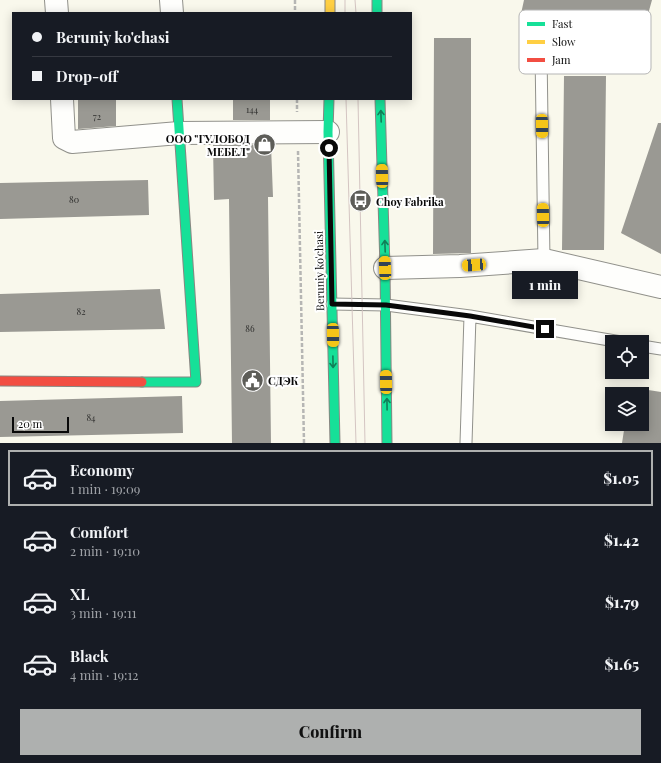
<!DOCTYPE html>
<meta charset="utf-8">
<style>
body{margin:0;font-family:"Playfair Display",serif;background:#242831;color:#f1f3f6;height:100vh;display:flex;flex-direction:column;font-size:15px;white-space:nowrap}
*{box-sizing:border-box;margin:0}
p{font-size:13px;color:#9ea1a6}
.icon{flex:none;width:22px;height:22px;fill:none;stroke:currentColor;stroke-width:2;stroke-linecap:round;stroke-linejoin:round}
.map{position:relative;height:443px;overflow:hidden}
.panel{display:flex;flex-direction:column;background:#171b24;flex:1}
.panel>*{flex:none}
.hud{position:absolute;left:12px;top:12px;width:400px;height:88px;border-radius:0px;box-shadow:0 2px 10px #0003;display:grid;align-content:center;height:88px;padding:0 20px;background:#171b24}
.fabs{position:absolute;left:605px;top:335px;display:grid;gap:8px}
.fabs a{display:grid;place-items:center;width:44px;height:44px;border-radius:0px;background:#171b24;box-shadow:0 2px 10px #0003;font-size:20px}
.scale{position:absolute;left:12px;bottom:10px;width:57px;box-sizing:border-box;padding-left:4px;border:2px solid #090909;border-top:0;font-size:11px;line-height:14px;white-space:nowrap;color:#090909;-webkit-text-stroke:3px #fff;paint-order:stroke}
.end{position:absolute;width:18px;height:18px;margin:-9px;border:5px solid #090909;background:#fff;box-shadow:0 0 0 2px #fff}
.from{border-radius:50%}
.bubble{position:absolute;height:28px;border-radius:0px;background:#171b24;box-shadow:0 2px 10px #0003;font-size:13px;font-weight:800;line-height:28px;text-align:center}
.car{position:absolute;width:12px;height:24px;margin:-12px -6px;border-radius:5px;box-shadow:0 0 3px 1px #0007;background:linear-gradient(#f5c518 24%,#345 0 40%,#f5c518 0 76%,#345 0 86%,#f5c518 0)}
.hud b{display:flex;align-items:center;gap:14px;height:38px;font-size:15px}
.hud b+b{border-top:1px solid #363941}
.hud i{width:10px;height:10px;background:#f1f3f6}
ul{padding:7px 0 0;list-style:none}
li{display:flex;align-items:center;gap:12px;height:56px;margin:0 8px 6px;padding:0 12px;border:2px solid transparent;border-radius:0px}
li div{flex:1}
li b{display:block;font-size:15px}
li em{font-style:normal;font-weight:800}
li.selected{border-color:#aeb0af}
li>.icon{width:36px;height:36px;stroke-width:1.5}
.primary-button{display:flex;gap:8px;margin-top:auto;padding:8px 20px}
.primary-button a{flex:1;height:46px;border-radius:0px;background:#aeb0af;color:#111;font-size:16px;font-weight:800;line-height:46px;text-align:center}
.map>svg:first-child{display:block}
.building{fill:#9a9993}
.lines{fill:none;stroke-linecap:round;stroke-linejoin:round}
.lane-casing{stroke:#91918b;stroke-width:13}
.street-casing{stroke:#91918b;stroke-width:24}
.fast-casing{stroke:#888782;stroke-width:11}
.slow-casing{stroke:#888782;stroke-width:11}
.jam-casing{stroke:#888782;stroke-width:11}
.path{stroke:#b6b6b4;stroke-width:2.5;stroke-dasharray:4 2;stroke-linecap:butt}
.lane{stroke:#fefefc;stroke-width:11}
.street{stroke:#fefefc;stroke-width:22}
.fast{stroke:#16e098;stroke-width:9}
.slow{stroke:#ffcf43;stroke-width:9}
.jam{stroke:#f24e42;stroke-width:9}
.tram{stroke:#d4c5c2;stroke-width:1}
.oneway{stroke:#107f58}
.route{stroke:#090909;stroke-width:5}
.labels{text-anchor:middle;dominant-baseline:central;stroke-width:4;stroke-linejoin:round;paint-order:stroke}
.number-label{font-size:9px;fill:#2d2d2c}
.poi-label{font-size:11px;font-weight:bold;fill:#090909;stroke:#fff;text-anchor:start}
.street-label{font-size:11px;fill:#090909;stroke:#fff}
.key{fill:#fff;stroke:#b5b5b5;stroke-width:1}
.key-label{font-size:11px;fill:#090909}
</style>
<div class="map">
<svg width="661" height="443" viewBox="0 0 661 443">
<rect width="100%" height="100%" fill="#f9f8ec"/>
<!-- building -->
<path class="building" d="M524,0H652L645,25L591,10L588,20L566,19L561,35L519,23Z
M434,38H471V253L433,254Z
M564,76H606L604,250H562Z
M78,99H116V126L78,129Z
M233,99H270V120H233Z
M658,123H661V254L621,233Z
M213,145H271L273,197H268L271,443H232L229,199L214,200Z
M148,180L149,215L0,219V183Z
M160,289L165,329L0,332V294Z
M642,389L661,392V443H622L625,424H642Z
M182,396L183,433L0,437V401Z"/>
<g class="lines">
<defs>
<path id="lane" d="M541,52L544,260
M332,304L386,305L470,316L621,342
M642,346L661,349
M466,443L470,316"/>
<path id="street" d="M56,0L57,13
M171,0L172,13
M62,99L64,138L72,142L179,133L328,132
M385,268L460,266L544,260L661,287"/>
<path id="fast" d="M377,0V13
M329,99L328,132L335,443
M380,99L385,268L387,443
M142,382H196L177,99"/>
<path id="slow" d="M330,0V13"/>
<path id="jam" d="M0,381L142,382"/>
</defs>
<!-- lane casing -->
<use href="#lane" class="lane-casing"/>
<!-- street casing -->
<use href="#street" class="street-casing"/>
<!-- fast casing -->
<use href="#fast" class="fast-casing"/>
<!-- slow casing -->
<use href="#slow" class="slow-casing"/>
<!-- jam casing -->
<use href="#jam" class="jam-casing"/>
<!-- path -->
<path class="path" d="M295,0V13
M297,99V112
M298,151L304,443"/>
<!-- lane -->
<use href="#lane" class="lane"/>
<!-- street -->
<use href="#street" class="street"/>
<!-- fast -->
<use href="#fast" class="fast"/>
<!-- slow -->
<use href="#slow" class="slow"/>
<!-- jam -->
<use href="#jam" class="jam"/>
<!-- tram -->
<path class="tram" d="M345,0V13
M355,0L356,13
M346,99L356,443
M358,99L365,443"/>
</g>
<!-- one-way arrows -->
<defs><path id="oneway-shaft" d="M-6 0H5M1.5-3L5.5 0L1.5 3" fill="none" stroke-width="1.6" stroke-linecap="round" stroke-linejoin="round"/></defs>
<g class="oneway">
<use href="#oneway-shaft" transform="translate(381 116) rotate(-92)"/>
<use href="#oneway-shaft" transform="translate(385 246) rotate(-92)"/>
<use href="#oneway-shaft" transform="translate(333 362) rotate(89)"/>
<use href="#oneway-shaft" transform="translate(387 404) rotate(-91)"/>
</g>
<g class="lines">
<!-- route -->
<path class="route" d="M329,148L332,304L386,305L470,316L545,329"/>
</g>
<!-- icons -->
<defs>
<symbol id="shop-disc" viewBox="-11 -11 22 22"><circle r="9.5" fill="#5d5d58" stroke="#fff"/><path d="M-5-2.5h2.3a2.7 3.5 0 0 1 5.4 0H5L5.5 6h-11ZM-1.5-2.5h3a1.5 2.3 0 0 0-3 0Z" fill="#fff"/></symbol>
<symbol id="bus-disc" viewBox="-11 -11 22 22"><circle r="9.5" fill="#5d5d58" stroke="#fff"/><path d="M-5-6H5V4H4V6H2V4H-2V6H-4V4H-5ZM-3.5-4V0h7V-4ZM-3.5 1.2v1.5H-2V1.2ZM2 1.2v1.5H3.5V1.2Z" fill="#fff"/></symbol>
<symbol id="civic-disc" viewBox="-11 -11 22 22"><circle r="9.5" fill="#5d5d58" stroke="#fff"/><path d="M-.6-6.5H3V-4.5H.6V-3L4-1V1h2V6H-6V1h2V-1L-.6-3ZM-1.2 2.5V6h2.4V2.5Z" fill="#fff"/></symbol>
</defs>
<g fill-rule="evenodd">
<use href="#shop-disc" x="252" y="132" width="25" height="25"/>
<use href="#bus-disc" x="348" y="188" width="25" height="25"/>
<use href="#civic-disc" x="240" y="368" width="25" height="25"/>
</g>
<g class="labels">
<!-- number labels -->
<g class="number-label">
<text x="252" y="109">144</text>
<text x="97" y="116">72</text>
<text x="74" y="199">80</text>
<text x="81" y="311">82</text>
<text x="250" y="328">86</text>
<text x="91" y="417">84</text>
</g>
<!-- poi labels -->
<g class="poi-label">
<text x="250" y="138" text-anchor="end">ООО "ГУЛОБОД<tspan x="250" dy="13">МЕБЕЛ"</tspan></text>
<text x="376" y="201">Choy Fabrika</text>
<text x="268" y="380">СДЭК</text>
</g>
<!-- street labels -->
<g class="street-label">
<text transform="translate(319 271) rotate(-91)">Beruniy ko'chasi</text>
</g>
</g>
<!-- legend -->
<rect x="519" y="10" width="132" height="64" rx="6" class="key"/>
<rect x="527" y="22" width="18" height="4" fill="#16e098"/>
<rect x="527" y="40" width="18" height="4" fill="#ffcf43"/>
<rect x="527" y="58" width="18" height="4" fill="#f24e42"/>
<g class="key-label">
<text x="552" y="28">Fast</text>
<text x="552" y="46">Slow</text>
<text x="552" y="64">Jam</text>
</g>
</svg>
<div class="fabs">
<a><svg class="icon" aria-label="locate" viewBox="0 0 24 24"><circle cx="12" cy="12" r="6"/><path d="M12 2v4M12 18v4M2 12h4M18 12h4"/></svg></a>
<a><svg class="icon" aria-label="layers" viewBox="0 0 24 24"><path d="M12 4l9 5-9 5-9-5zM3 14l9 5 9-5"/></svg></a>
</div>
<div class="scale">20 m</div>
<i class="end from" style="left:329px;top:148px"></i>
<i class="end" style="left:545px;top:329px"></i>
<div class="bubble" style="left:512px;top:271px;width:66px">1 min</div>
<i class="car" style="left:542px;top:126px;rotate:179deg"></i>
<i class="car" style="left:382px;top:176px;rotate:359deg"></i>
<i class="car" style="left:543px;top:215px;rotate:359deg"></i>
<i class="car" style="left:474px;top:265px;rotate:266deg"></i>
<i class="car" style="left:385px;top:268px;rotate:358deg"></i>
<i class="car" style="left:333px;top:335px;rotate:179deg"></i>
<i class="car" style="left:386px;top:382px;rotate:359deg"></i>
<div class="hud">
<b><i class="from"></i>Beruniy ko'chasi</b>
<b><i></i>Drop-off</b>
</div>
</div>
<section class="panel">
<ul>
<li class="selected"><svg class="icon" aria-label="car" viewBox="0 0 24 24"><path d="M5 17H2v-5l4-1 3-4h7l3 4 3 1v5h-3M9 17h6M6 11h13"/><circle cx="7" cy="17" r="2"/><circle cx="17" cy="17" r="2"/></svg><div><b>Economy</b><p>1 min · 19:09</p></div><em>$1.05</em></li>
<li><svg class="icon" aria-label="car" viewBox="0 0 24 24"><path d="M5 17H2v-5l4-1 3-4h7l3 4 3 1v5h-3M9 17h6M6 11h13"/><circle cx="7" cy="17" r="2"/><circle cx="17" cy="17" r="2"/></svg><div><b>Comfort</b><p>2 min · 19:10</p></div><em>$1.42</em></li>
<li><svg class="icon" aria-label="car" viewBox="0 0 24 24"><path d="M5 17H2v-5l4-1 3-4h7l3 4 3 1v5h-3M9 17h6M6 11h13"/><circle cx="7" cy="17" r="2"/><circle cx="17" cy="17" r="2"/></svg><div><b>XL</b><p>3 min · 19:11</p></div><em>$1.79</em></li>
<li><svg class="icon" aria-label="car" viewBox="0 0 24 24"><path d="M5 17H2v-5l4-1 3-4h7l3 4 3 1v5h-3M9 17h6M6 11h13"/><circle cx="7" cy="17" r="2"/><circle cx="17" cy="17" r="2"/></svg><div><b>Black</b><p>4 min · 19:12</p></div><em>$1.65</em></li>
</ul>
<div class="primary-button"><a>Confirm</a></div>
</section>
